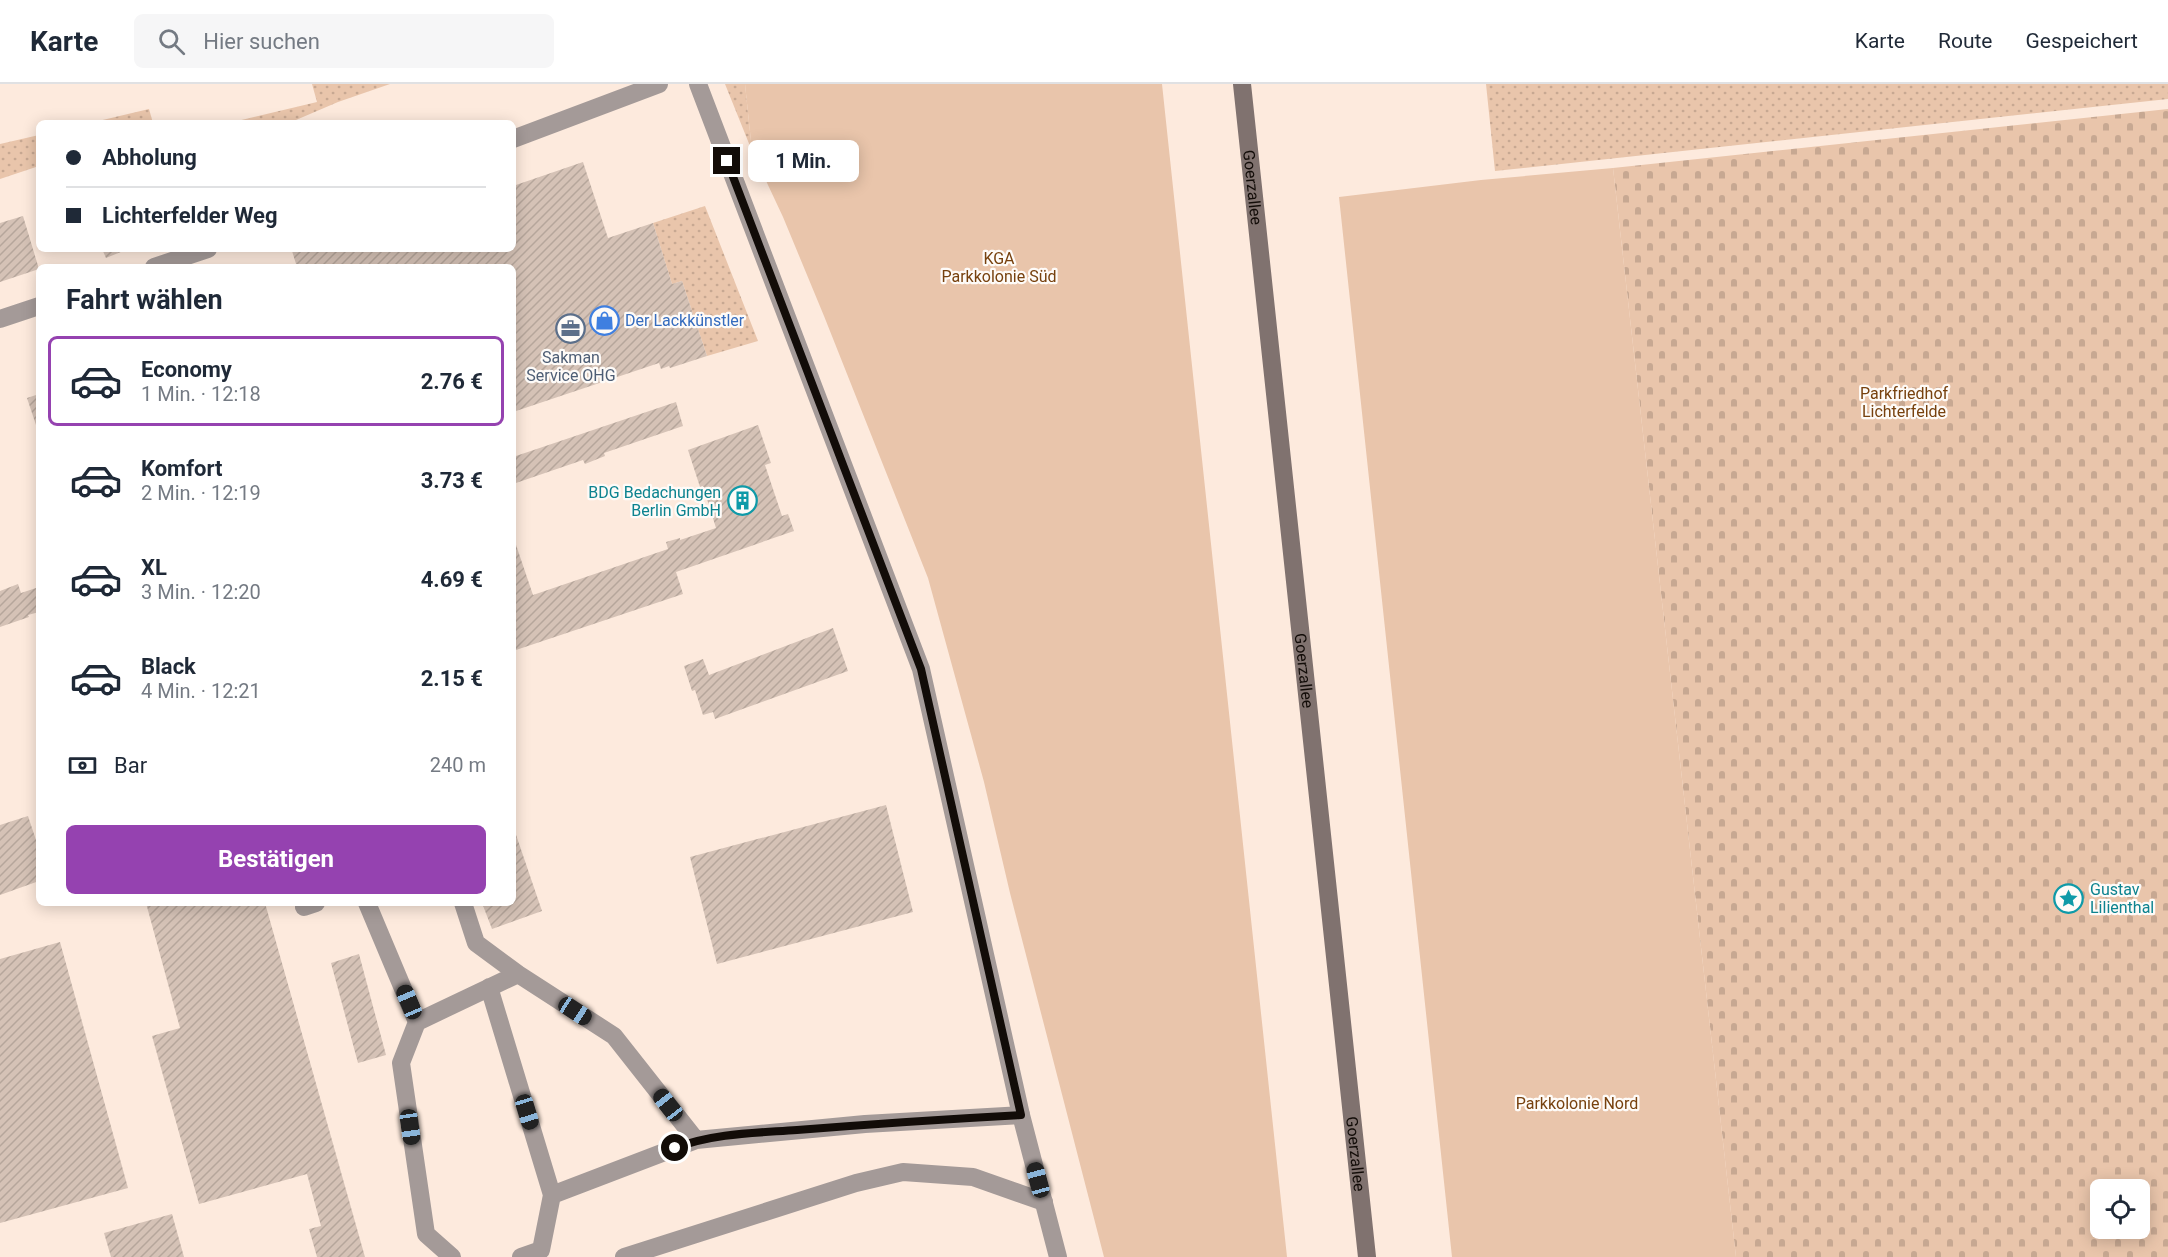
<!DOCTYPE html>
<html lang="de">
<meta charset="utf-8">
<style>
body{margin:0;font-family:Roboto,sans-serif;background:#f6f6f7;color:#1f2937;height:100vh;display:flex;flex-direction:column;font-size:22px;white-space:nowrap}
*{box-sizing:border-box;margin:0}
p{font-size:20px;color:#747a83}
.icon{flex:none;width:33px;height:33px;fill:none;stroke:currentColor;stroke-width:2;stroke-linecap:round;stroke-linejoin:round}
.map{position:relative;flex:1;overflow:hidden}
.drawer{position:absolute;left:36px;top:180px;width:480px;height:642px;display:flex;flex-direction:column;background:#fff;border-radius:9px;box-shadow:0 3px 15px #0003}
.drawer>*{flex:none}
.banner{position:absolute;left:36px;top:36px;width:480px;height:132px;border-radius:9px;box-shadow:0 3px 15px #0003;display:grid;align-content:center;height:132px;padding:0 30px;background:#fff}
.fabs{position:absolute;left:2090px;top:1095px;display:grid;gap:12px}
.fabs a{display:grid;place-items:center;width:60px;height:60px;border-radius:9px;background:#fff;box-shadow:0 3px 15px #0003;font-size:30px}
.end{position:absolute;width:27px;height:27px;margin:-14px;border:8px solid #120c08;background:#fff;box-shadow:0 0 0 3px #fff}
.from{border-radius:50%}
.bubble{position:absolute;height:42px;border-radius:9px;background:#fff;box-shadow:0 3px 15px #0003;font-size:20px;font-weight:700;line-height:42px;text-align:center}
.car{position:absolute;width:18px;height:36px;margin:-18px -9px;border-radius:8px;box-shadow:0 0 4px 2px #0007;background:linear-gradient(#222 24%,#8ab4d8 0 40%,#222 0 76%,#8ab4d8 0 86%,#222 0)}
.banner b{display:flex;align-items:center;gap:21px;height:57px;font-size:22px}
.banner b+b{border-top:2px solid #e0e1e3}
.banner i{width:15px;height:15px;background:#1f2937}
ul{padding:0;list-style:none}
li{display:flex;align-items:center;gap:18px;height:90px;margin:0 12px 9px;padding:0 18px;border:3px solid transparent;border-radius:9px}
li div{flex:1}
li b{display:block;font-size:22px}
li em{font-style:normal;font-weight:700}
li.active{border-color:#9542b0}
li>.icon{width:54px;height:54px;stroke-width:1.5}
h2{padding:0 30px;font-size:27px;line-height:72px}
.pay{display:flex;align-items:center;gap:15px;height:66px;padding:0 30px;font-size:22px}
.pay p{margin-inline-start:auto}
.cta{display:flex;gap:12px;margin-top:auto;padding:12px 30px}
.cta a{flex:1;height:69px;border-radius:9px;background:#9542b0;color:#fff;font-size:24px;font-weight:700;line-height:69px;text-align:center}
header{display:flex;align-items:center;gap:36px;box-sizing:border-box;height:84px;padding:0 30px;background:#fff;border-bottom:2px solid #e0e1e3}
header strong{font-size:28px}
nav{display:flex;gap:33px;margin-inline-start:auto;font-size:21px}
.search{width:420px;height:54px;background:#f6f6f7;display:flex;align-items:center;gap:15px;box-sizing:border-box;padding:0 21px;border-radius:9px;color:#747a83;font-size:22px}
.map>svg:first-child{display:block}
.grass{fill:url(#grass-dots)}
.cemetery{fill:url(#cemetery-stones);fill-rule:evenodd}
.garden{fill:#e9c5ab}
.building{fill:url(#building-hatch)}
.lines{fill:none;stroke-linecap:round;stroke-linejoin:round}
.lane{stroke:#a49a98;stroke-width:18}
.street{stroke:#a49a98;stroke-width:18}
.secondary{stroke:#80726f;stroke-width:18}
.route{stroke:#120c08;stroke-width:8}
.labels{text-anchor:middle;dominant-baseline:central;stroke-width:4.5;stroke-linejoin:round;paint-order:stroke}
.street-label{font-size:16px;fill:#120c08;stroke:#fefbf8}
.park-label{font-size:16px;fill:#77410e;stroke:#fefbf8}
.shop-label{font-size:16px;fill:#366cbe;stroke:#fefbf8;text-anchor:start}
.service-label{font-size:16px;fill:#4e5e75;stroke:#fefbf8}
.culture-label{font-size:16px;fill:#0d838f;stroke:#fefbf8;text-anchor:end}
</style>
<header>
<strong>Karte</strong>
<div class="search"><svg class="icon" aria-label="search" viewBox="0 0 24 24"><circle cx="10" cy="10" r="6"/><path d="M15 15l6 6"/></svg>Hier suchen</div>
<nav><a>Karte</a><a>Route</a><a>Gespeichert</a></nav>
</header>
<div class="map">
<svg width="2168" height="1173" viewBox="0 0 2168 1173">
<defs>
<pattern id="grass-dots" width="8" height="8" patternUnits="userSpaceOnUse" patternTransform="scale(1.5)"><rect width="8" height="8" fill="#e9c5ab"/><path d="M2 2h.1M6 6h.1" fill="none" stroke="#c7a892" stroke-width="1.8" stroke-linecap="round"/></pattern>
<pattern id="cemetery-stones" width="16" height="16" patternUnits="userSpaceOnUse" patternTransform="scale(1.5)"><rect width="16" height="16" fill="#e9c5ab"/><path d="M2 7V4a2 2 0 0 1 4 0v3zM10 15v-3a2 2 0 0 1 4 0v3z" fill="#c7a892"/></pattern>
<pattern id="building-hatch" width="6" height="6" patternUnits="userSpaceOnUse" patternTransform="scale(1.5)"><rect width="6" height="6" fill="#d5c2b6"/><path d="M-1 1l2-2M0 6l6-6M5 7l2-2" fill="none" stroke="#b6a69b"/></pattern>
</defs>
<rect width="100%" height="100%" fill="#fdeadd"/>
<!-- grass -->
<path class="grass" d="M312,0H390L338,18L289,39H229L317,18Z
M725,0H745L752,67Z
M1486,0H2168V15L1495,87Z
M149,25L153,39H90Z
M39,51V82L0,95V60Z
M705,122L758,257L707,272L682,197L672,200L653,139Z"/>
<!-- cemetery -->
<path class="cemetery" d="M2168,25V1173H1736L1613,84ZM2100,1106H2139V1144H2100Z"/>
<!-- garden -->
<path class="garden" d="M745,0H1162L1287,1173H1104L1010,809L984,698L928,494L824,232L783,133L752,67Z
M1613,84L1736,1173H1452L1339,113L1481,96Z"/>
<!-- building -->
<path class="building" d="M583,78L608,154L653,139L672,200L682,197L707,272L670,284L669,282L661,285L659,279L513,328V183H297L292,167L298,165H513V102Z
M23,132L39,185L0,198V139Z
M102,165H128L106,174Z
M39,310V350L27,314Z
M676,318L683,342L604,369L605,372L585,380L583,376L513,400V373Z
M758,341L771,379L765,381L782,432L788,430L794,447L676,488L683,510L513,567V452L533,511L668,465L666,458L680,454V456L716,444L703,402L700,403L688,366Z
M18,500L21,509L39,503V528L28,531L29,533L0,543V507Z
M833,544L848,587L715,635L713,628L703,631L695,606L692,607L684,582L703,575L709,591Z
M886,721L913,828L717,880L690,773Z
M28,732L39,765V797L0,811V741Z
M513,742L542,827L492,845L482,819H513Z
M146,819H265L365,1173H317L309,1145L321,1142L307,1090L199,1120L152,952L180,944Z
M60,858L128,1104L0,1139V875Z
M359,870L386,971L358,979L331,879Z
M172,1130L184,1173H111L104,1149Z"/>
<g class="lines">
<!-- lane -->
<path class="lane" d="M0,235L39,222
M367,819L417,938
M463,819L476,859L518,890L614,952L696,1056L865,1040L1021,1031
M304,823L316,819
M489,903L552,1111L541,1166L521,1173
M552,1111L696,1056
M452,1173L426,1150L401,979L417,938L518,890
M624,1173L856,1099L903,1088L973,1093L1044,1118"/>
<!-- street -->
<path class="street" d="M698,0L921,585L1021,1031L1058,1173
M513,55L659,0
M154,183L208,165"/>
<!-- secondary -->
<path class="secondary" id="s1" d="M1242,0L1367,1173"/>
</g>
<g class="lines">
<!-- route -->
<path class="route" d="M675,1064C714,1049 756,1049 797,1046C872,1040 946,1035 1021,1031L921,585L727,77"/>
</g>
<!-- icons -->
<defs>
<symbol id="shop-ring" viewBox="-11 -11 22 22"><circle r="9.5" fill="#fefbf8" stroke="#3f7fe0" stroke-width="1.5"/><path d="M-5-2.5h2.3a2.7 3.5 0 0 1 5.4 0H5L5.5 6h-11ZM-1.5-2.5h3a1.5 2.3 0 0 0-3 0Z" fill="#3f7fe0"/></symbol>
<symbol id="office-ring" viewBox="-11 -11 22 22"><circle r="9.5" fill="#fefbf8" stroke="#5c6f8a" stroke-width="1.5"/><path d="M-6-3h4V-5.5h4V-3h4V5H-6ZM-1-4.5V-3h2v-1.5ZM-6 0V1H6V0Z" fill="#5c6f8a"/></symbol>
<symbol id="building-ring" viewBox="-11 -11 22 22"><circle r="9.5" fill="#fefbf8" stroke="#0f9aa8" stroke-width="1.5"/><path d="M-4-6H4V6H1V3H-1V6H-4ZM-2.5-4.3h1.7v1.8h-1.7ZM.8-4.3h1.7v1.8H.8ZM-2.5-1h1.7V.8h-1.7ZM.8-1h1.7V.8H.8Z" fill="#0f9aa8"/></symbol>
<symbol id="sight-ring" viewBox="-11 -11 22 22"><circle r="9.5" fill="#fefbf8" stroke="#0f9aa8" stroke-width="1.5"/><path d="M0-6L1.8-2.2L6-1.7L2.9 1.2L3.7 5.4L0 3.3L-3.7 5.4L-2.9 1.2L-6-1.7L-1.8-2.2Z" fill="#0f9aa8"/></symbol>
</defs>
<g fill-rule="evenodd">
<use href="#shop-ring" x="588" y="220" width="33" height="33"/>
<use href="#office-ring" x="554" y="228" width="33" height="33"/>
<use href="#building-ring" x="726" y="400" width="33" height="33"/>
<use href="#sight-ring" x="2052" y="798" width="33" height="33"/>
</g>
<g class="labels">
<!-- street labels -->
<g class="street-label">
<text stroke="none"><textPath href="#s1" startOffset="104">Goerzallee</textPath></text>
<text stroke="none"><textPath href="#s1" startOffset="590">Goerzallee</textPath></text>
<text stroke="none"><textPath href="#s1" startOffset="1076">Goerzallee</textPath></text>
</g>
<!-- park labels -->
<g class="park-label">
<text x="999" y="174">KGA<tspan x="999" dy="18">Parkkolonie Süd</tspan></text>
<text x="1904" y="309">Parkfriedhof<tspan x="1904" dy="18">Lichterfelde</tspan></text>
<text x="1577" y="1019">Parkkolonie Nord</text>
</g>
<!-- shop labels -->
<g class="shop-label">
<text x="625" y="236">Der Lackkünstler</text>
</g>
<!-- service labels -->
<g class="service-label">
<text x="571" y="273">Sakman<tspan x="571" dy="18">Service OHG</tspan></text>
</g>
<!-- culture labels -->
<g class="culture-label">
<text x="721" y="408">BDG Bedachungen<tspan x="721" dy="18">Berlin GmbH</tspan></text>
<text x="2090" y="805" text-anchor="start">Gustav<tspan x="2090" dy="18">Lilienthal</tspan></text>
</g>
</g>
</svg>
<div class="fabs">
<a><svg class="icon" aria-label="locate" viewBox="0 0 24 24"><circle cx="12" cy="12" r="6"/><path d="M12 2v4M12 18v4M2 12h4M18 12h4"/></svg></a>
</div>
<i class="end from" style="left:675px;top:1064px"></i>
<i class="end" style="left:727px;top:77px"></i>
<div class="bubble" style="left:748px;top:56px;width:111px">1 Min.</div>
<i class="car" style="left:409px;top:918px;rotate:337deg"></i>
<i class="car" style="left:575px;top:927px;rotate:123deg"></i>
<i class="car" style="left:668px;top:1021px;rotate:322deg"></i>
<i class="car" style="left:527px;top:1028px;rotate:163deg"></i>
<i class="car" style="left:410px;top:1043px;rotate:172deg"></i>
<i class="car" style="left:1038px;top:1096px;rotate:345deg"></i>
<div class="banner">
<b><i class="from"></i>Abholung</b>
<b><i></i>Lichterfelder Weg</b>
</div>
<section class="drawer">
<h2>Fahrt wählen</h2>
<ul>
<li class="active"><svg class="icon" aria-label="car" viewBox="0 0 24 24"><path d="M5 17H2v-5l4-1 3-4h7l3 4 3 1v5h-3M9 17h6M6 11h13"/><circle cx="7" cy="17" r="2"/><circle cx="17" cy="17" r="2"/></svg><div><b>Economy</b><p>1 Min. · 12:18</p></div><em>2.76 €</em></li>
<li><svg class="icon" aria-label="car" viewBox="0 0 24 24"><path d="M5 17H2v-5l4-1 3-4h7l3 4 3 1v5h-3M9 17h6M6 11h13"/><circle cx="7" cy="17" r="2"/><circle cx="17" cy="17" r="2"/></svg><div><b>Komfort</b><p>2 Min. · 12:19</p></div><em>3.73 €</em></li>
<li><svg class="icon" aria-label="car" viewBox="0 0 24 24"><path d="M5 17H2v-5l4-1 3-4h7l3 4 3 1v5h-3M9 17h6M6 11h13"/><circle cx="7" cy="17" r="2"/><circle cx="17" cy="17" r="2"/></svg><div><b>XL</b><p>3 Min. · 12:20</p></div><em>4.69 €</em></li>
<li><svg class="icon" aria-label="car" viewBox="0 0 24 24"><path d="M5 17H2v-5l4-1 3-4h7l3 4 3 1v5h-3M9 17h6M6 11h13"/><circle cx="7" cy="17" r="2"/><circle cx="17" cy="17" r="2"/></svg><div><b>Black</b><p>4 Min. · 12:21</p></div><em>2.15 €</em></li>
</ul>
<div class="pay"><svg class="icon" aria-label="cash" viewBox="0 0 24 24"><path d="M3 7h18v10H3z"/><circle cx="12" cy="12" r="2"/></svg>Bar<p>240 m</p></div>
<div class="cta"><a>Bestätigen</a></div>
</section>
</div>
